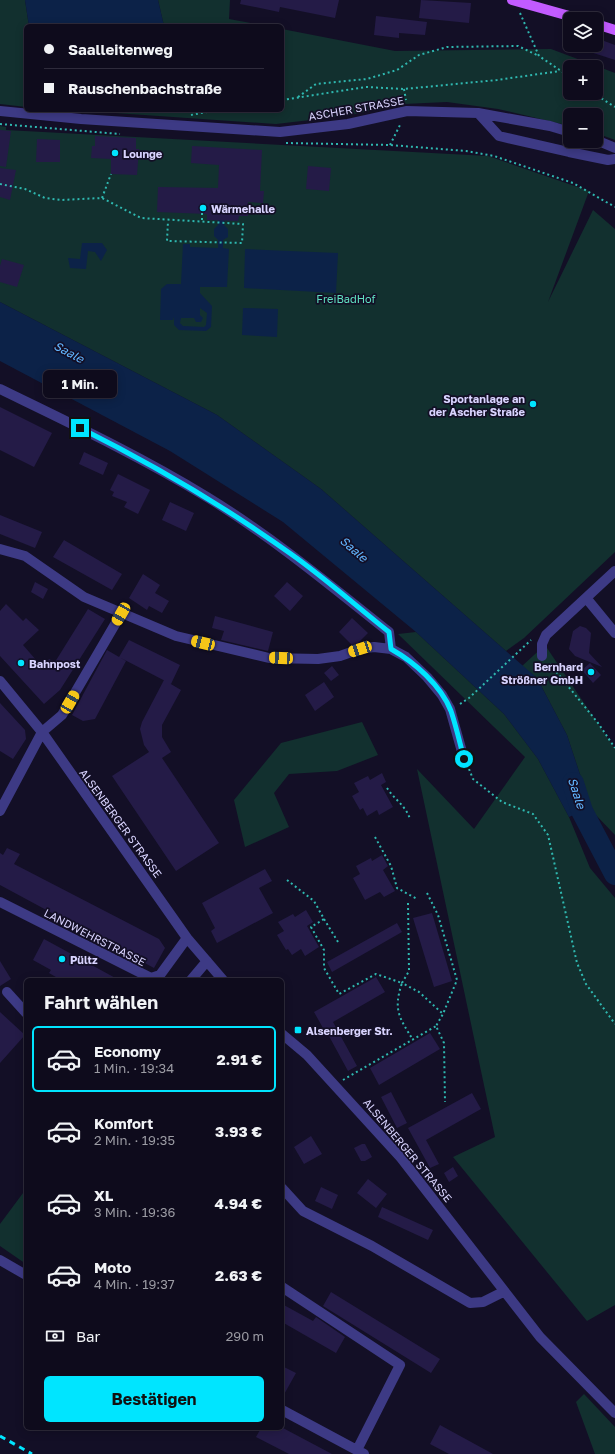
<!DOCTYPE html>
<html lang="de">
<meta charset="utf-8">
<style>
body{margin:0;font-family:"Golos Text",sans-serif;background:#171425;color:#f1f3f6;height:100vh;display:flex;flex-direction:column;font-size:15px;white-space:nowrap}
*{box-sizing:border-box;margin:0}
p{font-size:13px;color:#9b9ba3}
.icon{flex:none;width:22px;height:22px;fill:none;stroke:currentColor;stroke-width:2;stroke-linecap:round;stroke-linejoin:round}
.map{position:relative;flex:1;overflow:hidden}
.drawer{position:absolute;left:24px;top:978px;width:260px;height:452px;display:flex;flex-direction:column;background:#0e0b1c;border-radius:6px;box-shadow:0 2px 10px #0003,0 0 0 1px #2e2b3b}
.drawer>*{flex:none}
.guide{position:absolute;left:24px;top:24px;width:260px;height:88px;border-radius:6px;box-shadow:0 2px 10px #0003,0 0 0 1px #2e2b3b;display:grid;align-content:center;height:88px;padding:0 20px;background:#0e0b1c}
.buttons{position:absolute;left:563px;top:12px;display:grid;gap:8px}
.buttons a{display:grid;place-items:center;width:40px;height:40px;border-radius:6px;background:#0e0b1c;box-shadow:0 2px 10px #0003,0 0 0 1px #2e2b3b;font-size:20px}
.end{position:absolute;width:18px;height:18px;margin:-9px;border:5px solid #00e5ff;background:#111;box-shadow:0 0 0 2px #111}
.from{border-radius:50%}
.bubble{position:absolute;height:28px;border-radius:6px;background:#0e0b1c;box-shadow:0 2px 10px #0003,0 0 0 1px #2e2b3b;font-size:13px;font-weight:700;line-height:28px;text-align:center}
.car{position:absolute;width:12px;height:24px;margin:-12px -6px;border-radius:5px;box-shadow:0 0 3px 1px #0007;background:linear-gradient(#f5c518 24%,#345 0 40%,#f5c518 0 76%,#345 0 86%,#f5c518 0)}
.guide b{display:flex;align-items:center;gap:14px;height:38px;font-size:15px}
.guide b+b{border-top:1px solid #2e2b3b}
.guide i{width:10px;height:10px;background:#f1f3f6}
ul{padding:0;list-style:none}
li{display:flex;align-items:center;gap:12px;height:66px;margin:0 8px 6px;padding:0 12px;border:2px solid transparent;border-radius:6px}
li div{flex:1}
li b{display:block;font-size:15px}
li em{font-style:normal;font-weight:700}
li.current{border-color:#00e5ff}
li>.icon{width:36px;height:36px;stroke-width:1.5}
h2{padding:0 20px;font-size:18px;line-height:48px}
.pay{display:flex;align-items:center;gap:10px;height:44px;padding:0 20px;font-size:15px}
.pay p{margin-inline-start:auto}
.button{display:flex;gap:8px;margin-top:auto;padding:8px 20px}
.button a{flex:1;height:46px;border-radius:6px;background:#00e5ff;color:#111;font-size:16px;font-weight:700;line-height:46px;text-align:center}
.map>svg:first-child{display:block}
.green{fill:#12302f;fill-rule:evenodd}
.water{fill:#0c2248;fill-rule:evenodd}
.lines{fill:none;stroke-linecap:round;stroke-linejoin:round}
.river{stroke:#0c2248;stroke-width:22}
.building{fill:#241b47}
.path{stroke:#2fb8b0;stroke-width:2;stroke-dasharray:2 3;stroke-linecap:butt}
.minor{stroke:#3d3a85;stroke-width:10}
.major{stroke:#c25bff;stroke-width:10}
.rail{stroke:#00e5ff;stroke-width:3;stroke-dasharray:6 5;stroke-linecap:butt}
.route{stroke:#00e5ff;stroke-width:5}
.poi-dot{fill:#00e5ff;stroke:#130f26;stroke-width:1.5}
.labels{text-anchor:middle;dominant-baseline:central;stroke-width:3.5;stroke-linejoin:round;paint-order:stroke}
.street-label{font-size:11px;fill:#d9d4ff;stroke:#130f26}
.poi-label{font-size:11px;font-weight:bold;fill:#d9d4ff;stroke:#130f26;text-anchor:start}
.park-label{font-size:11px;fill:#5fe0c0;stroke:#130f26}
.water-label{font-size:12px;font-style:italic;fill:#62b6ff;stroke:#130f26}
</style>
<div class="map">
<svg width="615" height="1454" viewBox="0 0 615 1454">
<rect width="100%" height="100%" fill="#130f26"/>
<!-- green -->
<path class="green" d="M0,0H25L29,26H26V107L0,104Z
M158,0H230L229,19L266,26H164Z
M282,29L395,51L551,49L615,73V140L596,133V115H570V126L498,109L447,102L404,104L345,116L276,124L72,110H282ZM570,67H596V93H570Z
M0,126L6,127V130L488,156L589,191L548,302L593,210L615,229V552L524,638L506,651L321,489L217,415L0,302Z
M416,632L504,714L538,759L569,817L590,868L615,898V1305L587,1321L453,1157L495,1137L417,769L474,829L525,757L398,634Z
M545,645L615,749V835L592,811L567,735L537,678L522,666Z
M362,722L378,755L337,771L289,774L274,793L289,827L245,847L234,800L281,743Z
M26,1189V1264L0,1246V1224Z
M584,1394L615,1427V1454H595L576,1402Z"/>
<!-- water -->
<path class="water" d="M25,0H158L164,26H29Z
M218,216H225L224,225L228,229V237L223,240V248L229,249L227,287H200V293L212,306L211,327L206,331L179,330L174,325V317L173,320H160L161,289L167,284H181L183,244H190V247L218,248V240L214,236V229L218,225ZM200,308L207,313L206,325L204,327L183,326L180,323L181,318H194L196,322H201L203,318L200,315Z
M82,243H102L107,250L101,261L95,252L88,251L86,269L70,268L68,258L80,259Z
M245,249L338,253L336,293L244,288Z
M0,302L217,415L321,489L537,678L567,735L592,811H582L569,817L538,759L504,714L416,632L283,522L170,451L0,361Z
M243,308L278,309L277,337L242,335Z"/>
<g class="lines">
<!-- river -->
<path class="river" d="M573,783L582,811L615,874"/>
</g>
<!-- building -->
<path class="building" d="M241,0H339L335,18L280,7L279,12L240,4Z
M421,0L471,3L469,23L419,18Z
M376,16L427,22L425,35L399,33V38L374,35Z
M596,38L615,45V60L575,47L576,45H596Z
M0,130L11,131L6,167L0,166Z
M95,136L136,138V149H139L137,175L111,174V159L91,158L92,146H95Z
M37,139L60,140V162H36Z
M192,146L262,150L260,191H264L263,203L248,202V216H239L238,221L207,220V214L157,212L158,187L218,188L219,165L191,163Z
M308,166L331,168L329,191L306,189Z
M0,168L16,170L10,200L0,197Z
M2,259L24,265L17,287L0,282V266Z
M0,407L52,433L34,467L0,450Z
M84,452L108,463L103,475L79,464Z
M118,474L150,490L138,514L124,507L127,502L112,496L114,492L110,490Z
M170,502L194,513L186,531L162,520Z
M0,515L42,532L35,548L0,534Z
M64,540L122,574L112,590L53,557Z
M143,574L160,585L155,593L169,601L162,613L149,606L147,610L129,598Z
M35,582L48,589L43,599L31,592Z
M287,582L303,596L290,611L274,596Z
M6,604L23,621L26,618L39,630L23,645L43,668L49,659L55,662L88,609L105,619L60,690L44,704L0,656V611Z
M215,616L273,632L268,651L221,640L224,631L212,628Z
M352,618L368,633L358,643L352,645L339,632Z
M580,626L586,628L591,633L589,653L602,667L575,656L569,649L573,631Z
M129,640L180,665L171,684L119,657Z
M107,650L126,661L95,719L83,721L72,715Z
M590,663L601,675L593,683L582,670Z
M332,666L339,675L331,681L324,673Z
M164,680L181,690L162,725V737L171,752L162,758L219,843L176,871L112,776L149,752L144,745L140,729L142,722Z
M324,682L334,697L315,711L305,695Z
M0,703L25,730L26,739L13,759L0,751Z
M382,773L386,782L381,785L393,807L379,815L377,810L367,816L363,808L360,810L352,796L359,792L354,783L368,776L370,780Z
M7,848L20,854L14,864L159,939L165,948L154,968L0,885V853L3,855Z
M382,855L388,866L383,870L395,891L384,897L380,892L365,900L353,878L360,874L356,866L371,858L372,861Z
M265,869L272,881L259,888L273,913L217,943L211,931L215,928L202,903Z
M306,910L313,922L307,926L319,947L305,956L301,949L292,955L288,949L286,950L277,935L284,931L278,922L293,914L295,917Z
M432,913L452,981L434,987L413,918Z
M397,923L402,932L332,972L327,962Z
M44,939L77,957L119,980H61L49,973L51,970L33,960Z
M0,961L11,979L0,986Z
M376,977L385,992L333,1022L357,1066L348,1071L324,1027L323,1028L314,1012Z
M0,1012L25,1035L0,1063Z
M430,1033L440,1049L379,1085L370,1068Z
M391,1092L407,1123L397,1128L381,1097Z
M472,1093L481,1109L426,1140L439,1164L430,1168L408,1128Z
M311,1136L322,1154L304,1164L294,1147Z
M362,1144H365L372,1157L365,1161H361L354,1148Z
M453,1167L458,1176L449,1182L444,1173Z
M368,1179L387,1194L376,1208L357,1193Z
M321,1187L338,1195L332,1209L315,1201Z
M382,1207L433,1230L428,1240L378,1217Z
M331,1292L440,1359L431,1373L323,1306Z
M282,1304L313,1321L316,1317L345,1337L336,1353L282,1322Z
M282,1366L296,1373L282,1398Z
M440,1425L493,1454H449L430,1444Z
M261,1428H283L332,1454H289L256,1437Z"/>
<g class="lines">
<!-- path -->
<path class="path" d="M520,13L539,56L570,77
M404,89L406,100
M593,93L615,107
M298,97L316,84L367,79L397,70L419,55L447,47L518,46L539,56
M282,100L366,87L404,89L497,80L560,71
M191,115L217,110
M0,124L120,134
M286,143L390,145L466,151L494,156L573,183L615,207
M390,145L401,123
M0,184L25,189L45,198L61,200L102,198L141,218L243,224L242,243L167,241L168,221
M102,198L111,174
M202,213V222
M550,664L598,723L615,748
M460,704L469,698L531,640
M469,769L473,779L502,802L533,814L548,835L577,963L586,984L615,1024
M387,788C394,799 406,806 410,819
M375,837L391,866L397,888L417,899
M287,880L314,901L324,919L311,927L324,950V968L339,994L376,974L402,983C393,1010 399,1017 413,1040
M427,893L438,915L457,980L443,1014L436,1026L444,1043L445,1102
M408,903L409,971L402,983L419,992L443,1014
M324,919L338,942
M343,1080L436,1026"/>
<!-- minor -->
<path class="minor" d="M0,111L81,119L280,132L348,124L407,111L478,113L550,126L570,132
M478,113L499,136L569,152L608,160L615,159
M596,140L615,148
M0,389C70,423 140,456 207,497C271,536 330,585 389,632L391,649
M0,549L25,556L84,597L176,636L269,658L318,659L340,656L360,649L374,647L391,649L406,657L427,677L442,695L450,709L464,759
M587,599L615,633
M542,656V644L546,635L615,571
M0,681L42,732L187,938L223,980
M0,811L42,732L62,715L121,614
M0,902L151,978L160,975L187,938
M191,980L207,961
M7,992L26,1013
M282,1034L307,1055L401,1158L540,1337L615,1413
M282,1188L303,1211L372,1246L470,1303L483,1302L503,1292
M0,1260L26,1275
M282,1287L400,1365L357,1450
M282,1410L364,1454"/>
<!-- major -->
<path class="major" d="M512,0L580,19
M596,24L615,30"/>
<!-- rail -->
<path class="rail" d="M0,1436L32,1454"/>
</g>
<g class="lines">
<!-- route -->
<path class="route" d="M80,428C154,465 224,506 291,554C325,578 356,606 389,632L391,649C414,662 441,685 451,711C456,726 460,743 464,759"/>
</g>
<!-- markers -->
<g class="poi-dot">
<circle cx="115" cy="153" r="4"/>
<circle cx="203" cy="208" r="4"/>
<circle cx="533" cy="404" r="4"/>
<circle cx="21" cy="663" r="4"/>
<circle cx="591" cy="672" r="4"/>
<circle cx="62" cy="959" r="4"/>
<rect x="294" y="1026" width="8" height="8" rx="2"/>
</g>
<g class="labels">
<!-- street labels -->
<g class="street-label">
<text transform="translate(356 108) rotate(-10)">ASCHER STRASSE</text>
<text transform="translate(121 823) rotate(54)">ALSENBERGER STRASSE</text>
<text transform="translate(95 937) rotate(27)">LANDWEHRSTRASSE</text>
<text transform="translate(408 1150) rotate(50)">ALSENBERGER STRASSE</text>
</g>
<!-- poi labels -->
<g class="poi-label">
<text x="123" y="153">Lounge</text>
<text x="211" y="208">Wärmehalle</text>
<text x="525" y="398" text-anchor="end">Sportanlage an<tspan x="525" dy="13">der Ascher Straße</tspan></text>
<text x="29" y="663">Bahnpost</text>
<text x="583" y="666" text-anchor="end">Bernhard<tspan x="583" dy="13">Strößner GmbH</tspan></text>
<text x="70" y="959">Pültz</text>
<text x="306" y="1030">Alsenberger Str.</text>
</g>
<!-- park labels -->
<g class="park-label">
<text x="346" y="298">FreiBadHof</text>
</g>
<!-- water labels -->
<g class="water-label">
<text transform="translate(69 352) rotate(28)">Saale</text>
<text transform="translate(354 549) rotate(41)">Saale</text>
<text transform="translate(577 793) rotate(72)">Saale</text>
</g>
</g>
</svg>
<div class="buttons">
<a><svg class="icon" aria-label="layers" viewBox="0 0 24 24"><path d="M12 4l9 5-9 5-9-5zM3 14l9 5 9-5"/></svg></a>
<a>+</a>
<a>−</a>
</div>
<i class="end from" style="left:464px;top:759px"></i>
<i class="end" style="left:80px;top:428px"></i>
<div class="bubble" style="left:43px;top:370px;width:74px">1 Min.</div>
<i class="car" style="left:121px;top:614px;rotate:210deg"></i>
<i class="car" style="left:203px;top:643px;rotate:284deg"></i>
<i class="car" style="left:360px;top:649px;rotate:252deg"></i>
<i class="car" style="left:281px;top:658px;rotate:273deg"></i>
<i class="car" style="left:70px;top:702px;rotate:30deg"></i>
<div class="guide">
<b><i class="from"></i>Saalleitenweg</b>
<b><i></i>Rauschenbachstraße</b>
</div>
<section class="drawer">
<h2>Fahrt wählen</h2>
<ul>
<li class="current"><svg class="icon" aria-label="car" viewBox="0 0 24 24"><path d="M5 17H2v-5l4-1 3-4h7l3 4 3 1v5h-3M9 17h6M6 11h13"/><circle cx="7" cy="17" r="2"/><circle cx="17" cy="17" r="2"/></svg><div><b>Economy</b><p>1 Min. · 19:34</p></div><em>2.91 €</em></li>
<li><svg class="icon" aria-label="car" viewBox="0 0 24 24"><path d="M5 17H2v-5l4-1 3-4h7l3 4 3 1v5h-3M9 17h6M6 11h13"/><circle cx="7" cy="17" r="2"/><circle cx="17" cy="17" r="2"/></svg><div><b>Komfort</b><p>2 Min. · 19:35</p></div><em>3.93 €</em></li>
<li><svg class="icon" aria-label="car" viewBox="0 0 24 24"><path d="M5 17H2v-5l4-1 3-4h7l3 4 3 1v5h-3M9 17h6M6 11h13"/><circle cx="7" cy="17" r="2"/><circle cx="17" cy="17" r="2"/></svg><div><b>XL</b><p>3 Min. · 19:36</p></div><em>4.94 €</em></li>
<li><svg class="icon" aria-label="car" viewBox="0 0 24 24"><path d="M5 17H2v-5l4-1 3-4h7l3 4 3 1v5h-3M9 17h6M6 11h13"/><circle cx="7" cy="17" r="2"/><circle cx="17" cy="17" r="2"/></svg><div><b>Moto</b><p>4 Min. · 19:37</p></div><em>2.63 €</em></li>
</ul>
<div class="pay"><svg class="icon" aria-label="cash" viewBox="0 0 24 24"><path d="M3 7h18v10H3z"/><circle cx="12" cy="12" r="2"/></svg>Bar<p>290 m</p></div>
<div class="button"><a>Bestätigen</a></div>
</section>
</div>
